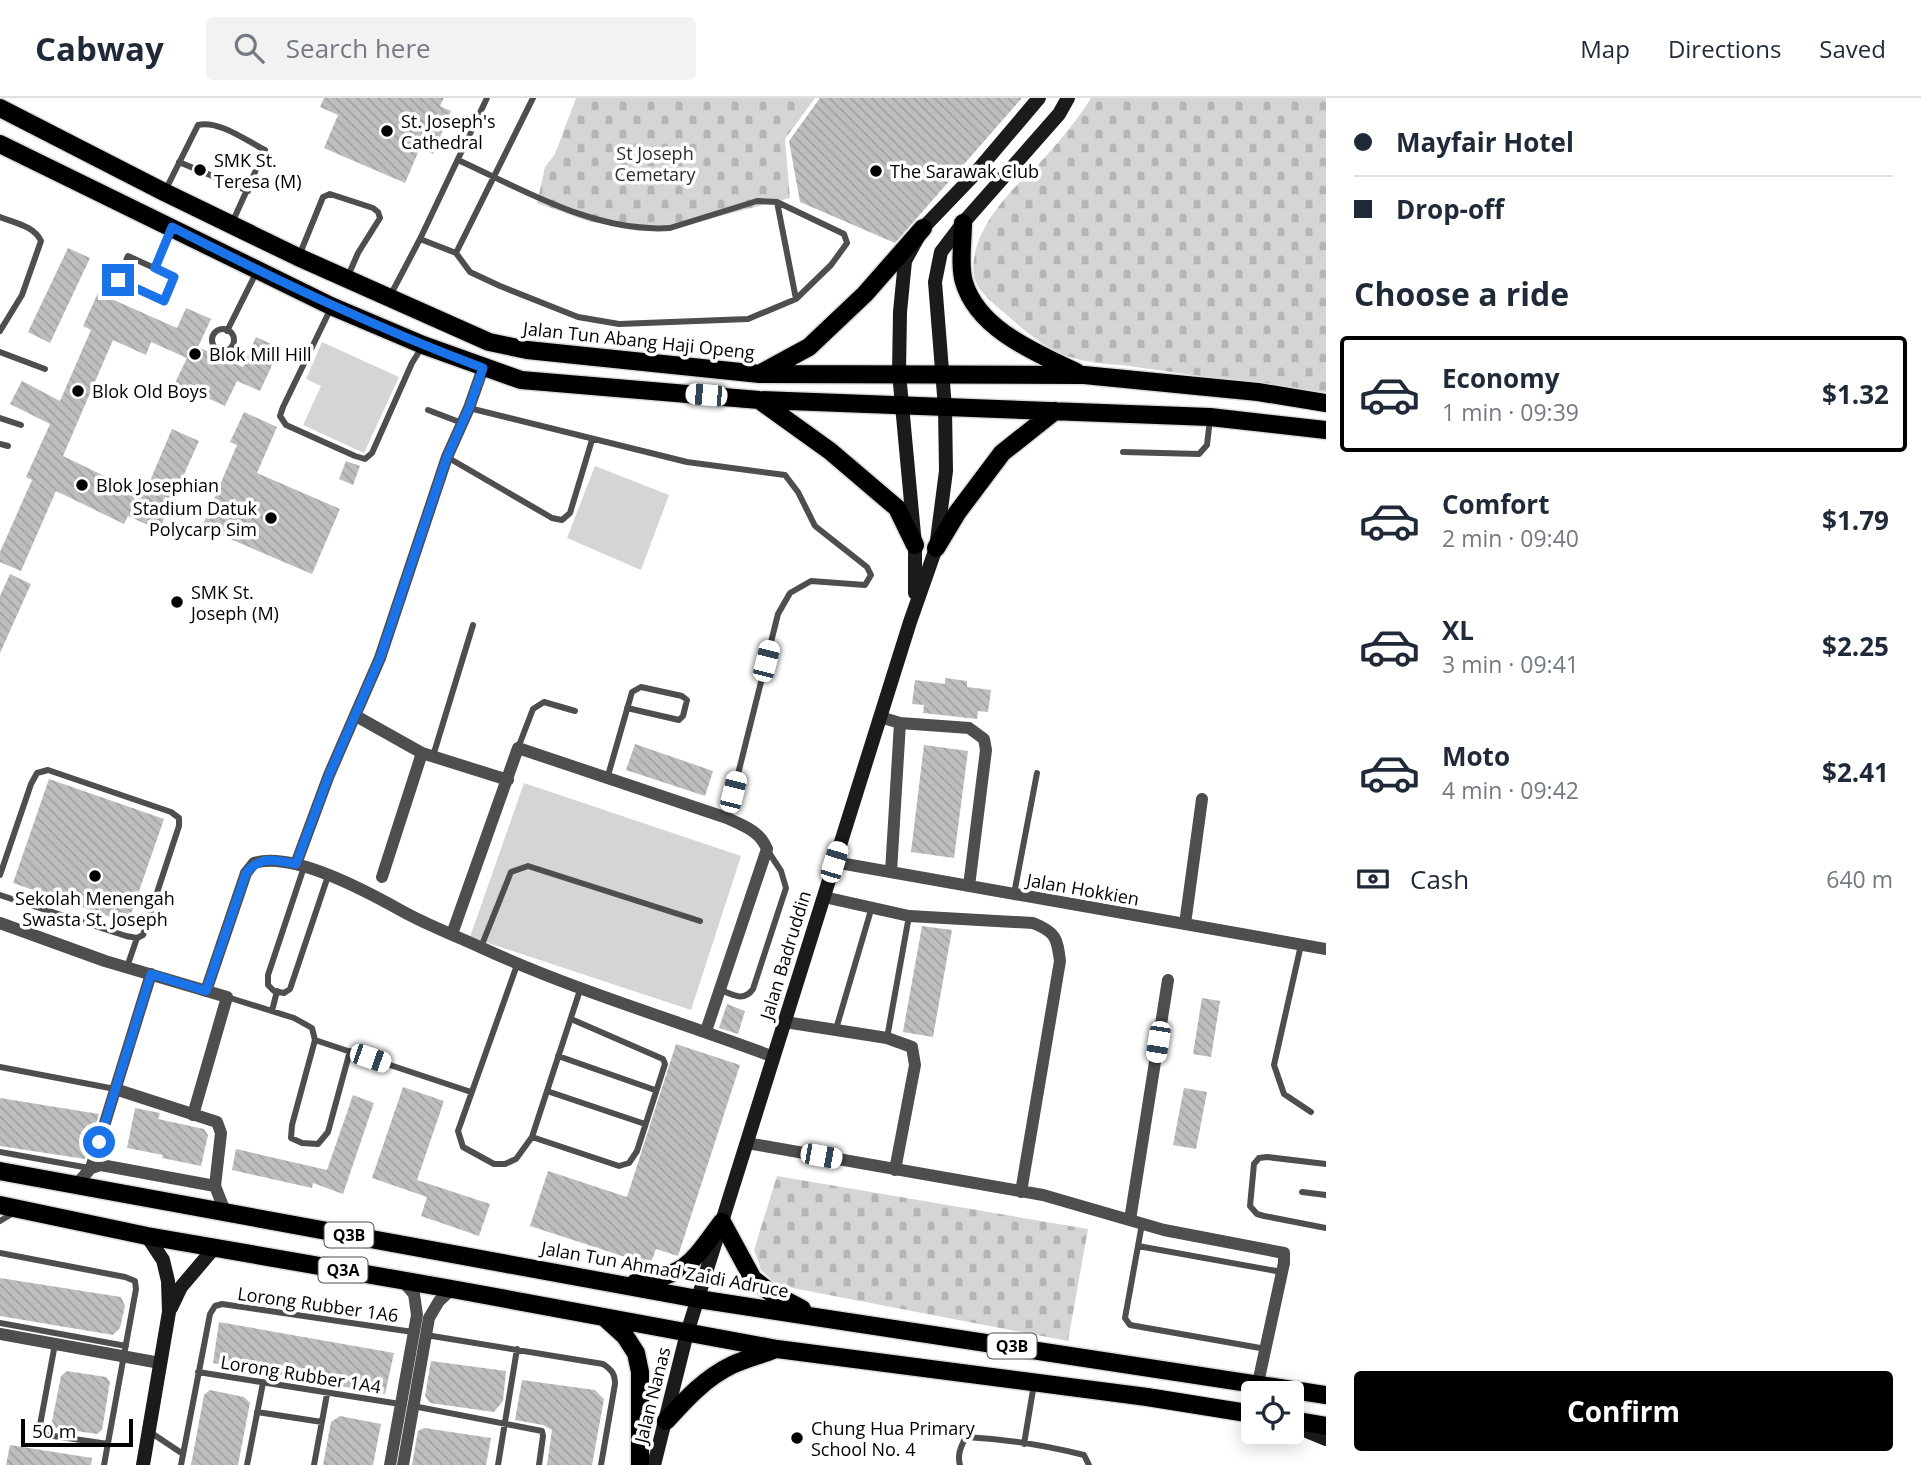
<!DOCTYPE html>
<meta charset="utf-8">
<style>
body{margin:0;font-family:"Open Sans",sans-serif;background:#f2f2f3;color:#1f2937;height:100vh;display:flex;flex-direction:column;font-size:26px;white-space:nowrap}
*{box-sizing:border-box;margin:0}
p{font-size:23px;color:#747a83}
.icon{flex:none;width:38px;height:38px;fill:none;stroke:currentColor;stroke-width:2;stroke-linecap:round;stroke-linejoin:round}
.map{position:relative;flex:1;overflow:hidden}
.drawer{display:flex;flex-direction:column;background:#fff;width:595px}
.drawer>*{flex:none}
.guide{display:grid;align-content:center;height:154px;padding:0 28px;background:#fff}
.buttons{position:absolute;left:1241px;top:1283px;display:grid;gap:14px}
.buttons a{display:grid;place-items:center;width:63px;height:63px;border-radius:7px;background:#fff;box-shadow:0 4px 18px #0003;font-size:35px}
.scale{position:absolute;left:21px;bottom:18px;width:112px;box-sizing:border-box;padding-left:7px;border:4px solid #000;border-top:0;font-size:19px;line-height:24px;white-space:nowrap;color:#000;-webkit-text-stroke:5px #fff;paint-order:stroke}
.end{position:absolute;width:32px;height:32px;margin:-16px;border:9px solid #1a73e8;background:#fff;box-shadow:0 0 0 4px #fff}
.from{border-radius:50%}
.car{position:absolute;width:21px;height:42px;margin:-21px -10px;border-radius:9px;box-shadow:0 0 5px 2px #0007;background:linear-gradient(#fff 24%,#345 0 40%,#fff 0 76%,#345 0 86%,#fff 0)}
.guide b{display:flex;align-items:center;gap:24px;height:66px;font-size:26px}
.guide b+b{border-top:2px solid #e0e1e3}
.guide i{width:18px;height:18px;background:#1f2937}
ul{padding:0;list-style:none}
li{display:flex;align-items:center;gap:21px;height:116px;margin:0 14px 10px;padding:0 14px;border:4px solid transparent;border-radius:7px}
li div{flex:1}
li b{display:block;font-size:26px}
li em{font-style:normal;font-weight:700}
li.current{border-color:#000}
li>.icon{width:63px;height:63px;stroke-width:1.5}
h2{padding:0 28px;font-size:32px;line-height:84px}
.pay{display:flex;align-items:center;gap:18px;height:77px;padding:0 28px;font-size:26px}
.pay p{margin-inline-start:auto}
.action{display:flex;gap:14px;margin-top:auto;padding:14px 28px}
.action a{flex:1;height:80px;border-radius:7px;background:#000;color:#fff;font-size:28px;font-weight:700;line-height:80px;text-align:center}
header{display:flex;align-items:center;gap:42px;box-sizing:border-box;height:98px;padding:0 35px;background:#fff;border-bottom:2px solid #e0e1e3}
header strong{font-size:33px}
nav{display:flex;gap:38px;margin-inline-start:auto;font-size:24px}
.search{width:490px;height:63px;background:#f2f2f3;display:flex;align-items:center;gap:18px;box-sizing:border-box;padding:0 24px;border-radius:7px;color:#747a83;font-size:26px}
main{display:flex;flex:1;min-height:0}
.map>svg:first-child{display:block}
.cemetery{fill:url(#cemetery-stones)}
.pitch{fill:#d5d5d5}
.building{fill:url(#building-back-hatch)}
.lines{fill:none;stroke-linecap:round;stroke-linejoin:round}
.primary-casing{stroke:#dbdbdb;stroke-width:21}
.lane{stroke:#4e4e4e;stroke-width:6}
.street{stroke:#4e4e4e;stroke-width:12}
.secondary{stroke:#1b1b1b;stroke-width:14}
.primary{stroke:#000;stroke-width:18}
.route{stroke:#1a73e8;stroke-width:9}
.poi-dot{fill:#000;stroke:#fff;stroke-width:2.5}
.labels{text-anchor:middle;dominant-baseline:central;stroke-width:7;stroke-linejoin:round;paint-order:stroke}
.shield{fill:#fff;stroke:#4c4c4c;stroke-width:2}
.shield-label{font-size:16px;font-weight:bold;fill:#000}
.poi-label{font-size:18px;fill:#000;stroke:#fff;text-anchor:start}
.park-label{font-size:18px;fill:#2c2c2c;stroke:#fff}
.street-label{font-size:18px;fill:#000;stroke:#fff}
</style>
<header>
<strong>Cabway</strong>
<div class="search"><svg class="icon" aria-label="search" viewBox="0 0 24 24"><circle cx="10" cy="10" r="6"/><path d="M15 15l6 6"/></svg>Search here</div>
<nav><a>Map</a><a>Directions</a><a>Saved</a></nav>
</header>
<main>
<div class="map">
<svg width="1326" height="1367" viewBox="0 0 1326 1367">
<defs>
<pattern id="cemetery-stones" width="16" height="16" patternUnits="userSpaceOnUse" patternTransform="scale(1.75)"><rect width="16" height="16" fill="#d5d5d5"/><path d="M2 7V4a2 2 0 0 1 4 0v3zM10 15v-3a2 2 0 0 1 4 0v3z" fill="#b5b5b5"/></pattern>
<pattern id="building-back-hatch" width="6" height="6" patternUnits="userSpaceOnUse" patternTransform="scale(1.75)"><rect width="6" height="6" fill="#bebebe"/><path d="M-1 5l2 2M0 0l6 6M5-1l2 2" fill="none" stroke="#a2a2a2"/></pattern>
</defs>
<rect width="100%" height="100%" fill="#fff"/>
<!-- cemetery -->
<path class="cemetery" d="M576,0H815L785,41L790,100L667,132L590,124L537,105L545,69L555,56Z
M1091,0H1326V296L1122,267C1067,264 1049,254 1008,218C997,208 976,193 974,178C969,145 994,112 1015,89C1022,81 1031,75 1038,67C1057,46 1076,24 1091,0Z
M777,1078L1088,1131L1068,1243L777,1187L761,1172L754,1152Z"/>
<!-- pitch -->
<path class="pitch" d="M322,244L399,279L364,355L303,327L321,288L306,281Z
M595,368L669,397L641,472L567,440Z
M524,685L741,758L691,912L470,839Z"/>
<!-- building -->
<path class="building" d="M324,0H444L440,8L451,13L433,56L420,50L405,85L324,50L338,17L320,9Z
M820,0H1022L895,145L800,104L789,43Z
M68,150L90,160L50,245L28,234Z
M98,195L177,230L186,210L211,221L198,249L243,269L256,239L280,250L260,293L237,283L225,308L175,285L187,260L151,244L146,257L113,242L63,358L144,397L172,331L199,343L159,432L128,418L124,426L56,393L21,473L0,464V454L32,382L26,379L50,326L10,306L22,283L60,303L91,232L83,228Z
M244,314L277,329L257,375L340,411L312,476L202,429L237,347L230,344Z
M346,363L360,368L353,387L339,381Z
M10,476L31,486L0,555V498Z
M945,580L967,583V589L991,592L988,614L978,613L977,621L923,615L924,607L912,606L915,582L945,586Z
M635,646L713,673L705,698L626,672Z
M924,647L968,653L954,760L911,754Z
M49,681L164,721L128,825L13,785Z
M922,828L952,832L933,939L903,934Z
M1202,900L1220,903L1211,959L1193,956Z
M727,906L745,913L738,936L719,930Z
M676,946L740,967L678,1158L656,1151L650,1167L530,1128L548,1073L627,1099Z
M403,989L444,1003L417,1082L490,1106L479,1138L421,1118L427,1099L372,1080Z
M1184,990L1207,994L1196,1051L1173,1047Z
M353,997L374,1005L343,1096L313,1085L312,1090L232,1072L236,1051L327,1072Z
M0,1000L99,1016L85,1061L0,1048Z
M135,1010L160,1015L158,1021L204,1031L208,1037L201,1068L162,1060L163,1057L127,1050Z
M0,1180L121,1199L125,1208L120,1230L113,1237L0,1218Z
M219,1224L394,1255L385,1296L213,1265Z
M431,1263L506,1273L503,1303L494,1314L430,1305L425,1298Z
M67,1273L106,1279L110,1284L102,1332L97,1336L56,1330L52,1323L61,1278Z
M522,1282L595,1292L604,1301L592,1367H547L552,1332L543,1327L515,1322Z
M210,1292L244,1299L250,1305L238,1367H191L204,1297Z
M340,1318L381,1326L373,1367H323L331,1324Z
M424,1330L491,1340L486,1367H412L418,1333Z
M10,1347L92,1360L91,1367H6Z"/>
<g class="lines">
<defs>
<path id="primary" d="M0,10L164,94L298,159L489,244L527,252L760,276L1084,277L1258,294L1326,305
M0,46L331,208L423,247L521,282L759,302L1210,319L1326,332
M963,125C963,143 959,167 964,184C978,232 1037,255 1078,275
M763,274L809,249L865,196L923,130
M759,302L830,353L897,410L915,447
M936,450L957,415L1002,355L1055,313
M0,1073L698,1201L1326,1297
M0,1107L147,1138L452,1191L777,1251L1147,1299L1253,1316
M635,1185C689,1176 691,1165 722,1124L753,1181L770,1194L802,1211
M604,1219L625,1238L636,1255L640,1274V1367
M1292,1322L1326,1328
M666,1323C686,1301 705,1280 732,1267C745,1261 760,1257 773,1252"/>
</defs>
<!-- primary casing -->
<use href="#primary" class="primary-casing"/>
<!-- lane -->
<path class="lane" d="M179,64L248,93
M165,93L198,27C219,22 247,43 265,52L232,125
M777,104L796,201
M0,119C15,125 34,128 41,143L22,197L0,233
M420,141L456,155L470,174L500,188L578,219L619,226L748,221L796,201L831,167L847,145L844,136L777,104L757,103L670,130C595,135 524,92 458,62
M456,155L533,0
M128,158L174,179L164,203L118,182Z
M299,158L323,99L330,96L373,110L378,114L380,120L358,155L348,178
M154,170L171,131
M390,198L420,141L487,0
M331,210L283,309L280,318L286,327L355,358L365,361L372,355L412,265L422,249
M212 242a11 11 0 1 1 22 0a11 11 0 1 1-22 0Z
M227,233L256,175
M0,254L45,271
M469,310L687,364L785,377L798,394L815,428L867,469L871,477L865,487L811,483L790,495L778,516L727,720
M428,312L462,325
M0,320L21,327
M0,346L8,348
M1123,354L1199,356L1207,347L1210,321
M447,359L552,420L562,422L570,415L592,342
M518,650L533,611L544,604L575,613
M433,658L473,527
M607,681L632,594L641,589L682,598L687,602L683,618L679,622L627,610
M304,769L268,877V887L274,893L284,895L290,891L328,778
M0,777L31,686L37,675L48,672L171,714L179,720V728L143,837L137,840L126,838L0,797
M1014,796L1037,675
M1301,847L1274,967L1284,996L1311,1014
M481,849L511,774L528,768L700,823
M517,867L458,1033L463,1049L494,1066H505L516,1061L532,1039L580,892
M127,869L137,840
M721,892C733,897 744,904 753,891L786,790L781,773L768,753
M227,899L294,920L312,930L315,942L471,994
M272,913L277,893
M836,931L871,812
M887,940L909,818
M315,942L292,1027L291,1040L302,1045L318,1046L328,1034L350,953
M558,958L655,992
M0,969L115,991
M547,993L645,1026
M532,1039L619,1068L629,1065L637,1053L665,966L663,961L571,921
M0,1054L89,1070
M1326,1066L1267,1059L1259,1060L1254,1066L1250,1108L1257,1116L1264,1118L1326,1130
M1302,1094L1326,1097
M0,1123L15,1114
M1142,1126L1125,1220L1130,1227L1266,1251
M1138,1148L1282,1174
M0,1155L125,1179L135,1183L136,1191L104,1367
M0,1225L126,1248
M426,1237L603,1266C612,1272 615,1276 615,1286L601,1367
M55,1246L40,1327L42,1334L47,1337L108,1346
M198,1274L400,1306
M413,1308L542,1333L543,1338L539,1367
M257,1314L322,1324
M150,1334L183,1356
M1024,1346L1034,1286
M181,1367L210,1216L215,1208L222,1206L413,1234
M247,1367L263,1285
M314,1367L327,1296
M498,1367L517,1251
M960,1367C957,1357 961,1348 966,1339C1005,1341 1045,1347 1084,1357L1089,1367"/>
<!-- street -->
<path class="street" d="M356,618L422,655L508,682
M880,619L900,625L969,630L984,641L986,652L969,788
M834,764L1326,851
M296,766L329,677L380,560L447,359L469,310L483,270
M891,774L900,625
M382,779L422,655
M824,799L909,818L1033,825C1056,834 1057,840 1060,863L1021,1094
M0,825L105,863L227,899L193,1017
M1185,826L1202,701
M452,836L518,650L727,720C744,728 760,733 767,751L706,933
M206,893L246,775L254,765C293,753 368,794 402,813C427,827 454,837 480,849C575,893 676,922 774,959
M785,924L887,940L912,949L915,967L895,1072
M115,991L217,1024L221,1035L215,1088
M747,1045L1043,1097L1164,1132L1284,1155V1165L1258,1285
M91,1070L151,876
M75,1088L91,1070L101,1067L215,1088L226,1116
M1130,1122L1168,882
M0,1236L160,1265
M390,1367L417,1217L414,1196L402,1182
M403,1367L429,1220L439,1203L452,1191"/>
<!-- secondary -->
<path class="secondary" d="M915,495V447L899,275L900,214L905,163L923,130L972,79L1039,0
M171,1210L181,1189L215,1149
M1292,1327L1326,1341
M143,1367L169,1214L168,1183L163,1162L147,1138
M654,1367L687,1235L910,524L936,450L946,373L945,310L935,184L941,154L963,125L1059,16L1068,0"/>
<!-- primary -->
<use href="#primary" class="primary"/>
</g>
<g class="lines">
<!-- route -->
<path class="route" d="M99,1044L151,876L206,893L246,775C261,757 275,762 296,766L329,677L380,560L447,359L469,310L483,270C376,230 274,181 172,129L155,170L174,179L164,203L118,182"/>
</g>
<!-- markers -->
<g class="poi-dot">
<circle cx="387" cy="33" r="7"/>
<circle cx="200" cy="72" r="7"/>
<circle cx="876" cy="73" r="7"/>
<circle cx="195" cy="256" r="7"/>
<circle cx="78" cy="293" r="7"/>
<circle cx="82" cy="387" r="7"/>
<circle cx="271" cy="420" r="7"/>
<circle cx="177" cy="504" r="7"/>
<circle cx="95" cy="778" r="7"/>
<circle cx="797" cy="1340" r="7"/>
</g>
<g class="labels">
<!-- shield labels -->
<g class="shield">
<rect x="324.5" y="1124.5" width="49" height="25" rx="5"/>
<rect x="318.5" y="1159.5" width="49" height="25" rx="5"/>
<rect x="987.5" y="1235.5" width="49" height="25" rx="5"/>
</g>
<g class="shield-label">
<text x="349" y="1137">Q3B</text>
<text x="343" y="1172">Q3A</text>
<text x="1012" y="1248">Q3B</text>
</g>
<!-- poi labels -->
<g class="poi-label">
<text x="401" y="23">St. Joseph's<tspan x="401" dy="21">Cathedral</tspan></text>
<text x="214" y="62">SMK St.<tspan x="214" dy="21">Teresa (M)</tspan></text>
<text x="890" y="73">The Sarawak Club</text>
<text x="209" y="256">Blok Mill Hill</text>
<text x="92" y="293">Blok Old Boys</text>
<text x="96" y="387">Blok Josephian</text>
<text x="257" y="410" text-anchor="end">Stadium Datuk<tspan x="257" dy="21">Polycarp Sim</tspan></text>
<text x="191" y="494">SMK St.<tspan x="191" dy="21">Joseph (M)</tspan></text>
<text x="95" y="800" text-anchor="middle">Sekolah Menengah<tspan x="95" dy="21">Swasta St. Joseph</tspan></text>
<text x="811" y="1330">Chung Hua Primary<tspan x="811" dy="21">School No. 4</tspan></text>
</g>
<!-- park labels -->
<g class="park-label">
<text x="655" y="55">St Joseph<tspan x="655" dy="21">Cemetary</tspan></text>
</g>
<!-- street labels -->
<g class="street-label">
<text transform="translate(639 242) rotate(6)">Jalan Tun Abang Haji Openg</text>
<text transform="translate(1083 791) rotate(10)">Jalan Hokkien</text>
<text transform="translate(785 857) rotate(-73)">Jalan Badruddin</text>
<text transform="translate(665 1171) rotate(10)">Jalan Tun Ahmad Zaidi Adruce</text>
<text transform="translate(318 1206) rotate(8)">Lorong Rubber 1A6</text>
<text transform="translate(301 1276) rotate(9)">Lorong Rubber 1A4</text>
<text transform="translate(652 1297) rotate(-76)">Jalan Nanas</text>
</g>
</g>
</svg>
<div class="buttons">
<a><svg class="icon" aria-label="locate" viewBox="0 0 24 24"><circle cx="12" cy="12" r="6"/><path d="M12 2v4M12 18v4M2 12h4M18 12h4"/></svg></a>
</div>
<div class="scale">50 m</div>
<i class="end from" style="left:99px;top:1044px"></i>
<i class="end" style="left:118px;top:182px"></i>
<i class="car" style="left:706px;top:297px;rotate:275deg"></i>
<i class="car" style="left:766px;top:563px;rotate:14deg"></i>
<i class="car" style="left:733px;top:694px;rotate:14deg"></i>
<i class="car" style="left:834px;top:764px;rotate:17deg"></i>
<i class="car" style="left:1158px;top:944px;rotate:189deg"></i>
<i class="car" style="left:370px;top:960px;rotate:109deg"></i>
<i class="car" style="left:821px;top:1058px;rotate:100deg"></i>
</div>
<section class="drawer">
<div class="guide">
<b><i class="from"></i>Mayfair Hotel</b>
<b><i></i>Drop-off</b>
</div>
<h2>Choose a ride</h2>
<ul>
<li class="current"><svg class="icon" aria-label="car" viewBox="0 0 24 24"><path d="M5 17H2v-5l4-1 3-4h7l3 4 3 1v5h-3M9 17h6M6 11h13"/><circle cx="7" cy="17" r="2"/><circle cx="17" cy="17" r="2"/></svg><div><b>Economy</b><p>1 min · 09:39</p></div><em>$1.32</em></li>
<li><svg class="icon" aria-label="car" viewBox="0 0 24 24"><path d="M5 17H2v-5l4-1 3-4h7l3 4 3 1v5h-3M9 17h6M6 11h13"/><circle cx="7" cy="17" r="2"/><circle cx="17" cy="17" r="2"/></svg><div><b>Comfort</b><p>2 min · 09:40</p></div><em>$1.79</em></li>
<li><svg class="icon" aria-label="car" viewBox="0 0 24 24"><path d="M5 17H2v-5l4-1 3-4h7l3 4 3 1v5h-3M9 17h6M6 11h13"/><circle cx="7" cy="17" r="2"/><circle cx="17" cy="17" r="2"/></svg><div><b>XL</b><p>3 min · 09:41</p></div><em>$2.25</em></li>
<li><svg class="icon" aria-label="car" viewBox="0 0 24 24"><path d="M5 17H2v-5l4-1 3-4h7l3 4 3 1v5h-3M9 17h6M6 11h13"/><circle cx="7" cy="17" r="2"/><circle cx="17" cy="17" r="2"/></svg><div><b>Moto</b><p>4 min · 09:42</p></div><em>$2.41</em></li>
</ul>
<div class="pay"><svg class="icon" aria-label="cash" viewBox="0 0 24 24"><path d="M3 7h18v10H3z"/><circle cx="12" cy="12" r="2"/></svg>Cash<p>640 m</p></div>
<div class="action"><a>Confirm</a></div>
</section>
</main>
